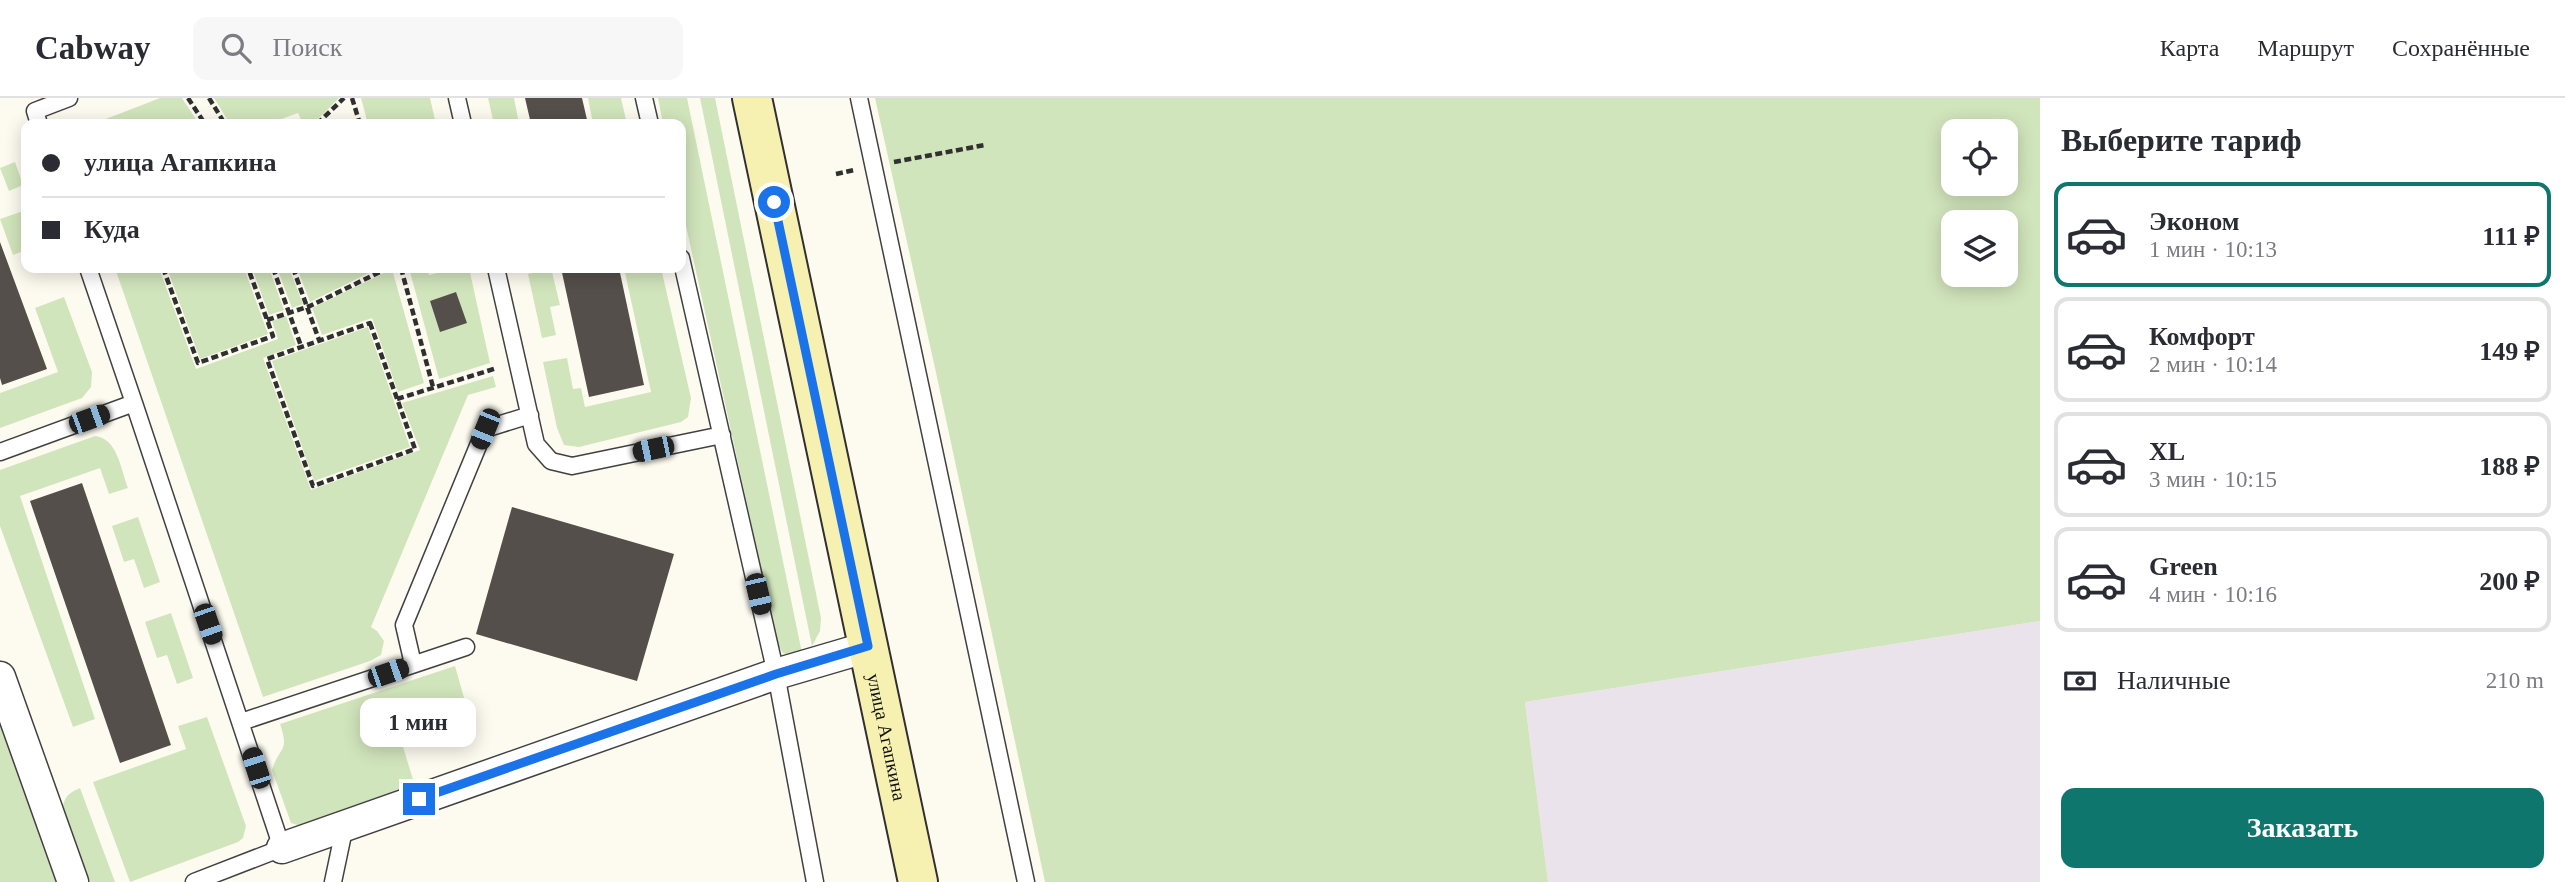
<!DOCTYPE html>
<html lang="ru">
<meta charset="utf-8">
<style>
body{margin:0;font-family:Georgia,serif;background:#f7f7f7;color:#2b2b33;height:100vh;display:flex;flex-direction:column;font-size:26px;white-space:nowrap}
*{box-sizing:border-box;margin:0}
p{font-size:23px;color:#7c7c81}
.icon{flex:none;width:38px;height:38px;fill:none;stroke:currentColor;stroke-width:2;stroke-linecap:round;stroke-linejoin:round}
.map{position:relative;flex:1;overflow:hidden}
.drawer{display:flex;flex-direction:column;background:#fff;width:525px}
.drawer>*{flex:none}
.banner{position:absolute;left:21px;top:21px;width:665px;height:154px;border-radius:14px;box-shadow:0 4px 18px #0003;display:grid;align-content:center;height:154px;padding:0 21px;background:#fff}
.tools{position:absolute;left:1941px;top:21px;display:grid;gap:14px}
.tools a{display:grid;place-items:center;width:77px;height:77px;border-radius:14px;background:#fff;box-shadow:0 4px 18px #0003;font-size:35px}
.end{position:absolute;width:32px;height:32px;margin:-16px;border:9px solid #1a73e8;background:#fff;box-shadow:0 0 0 4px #fff}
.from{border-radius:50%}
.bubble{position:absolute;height:49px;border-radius:14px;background:#fff;box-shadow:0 4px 18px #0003;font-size:23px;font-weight:700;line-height:49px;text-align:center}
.car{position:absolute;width:21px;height:42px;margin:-21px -10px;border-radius:9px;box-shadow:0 0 5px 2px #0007;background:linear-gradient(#222 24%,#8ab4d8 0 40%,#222 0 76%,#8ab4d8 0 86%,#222 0)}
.banner b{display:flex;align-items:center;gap:24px;height:66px;font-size:26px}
.banner b+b{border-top:2px solid #e1e1e2}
.banner i{width:18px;height:18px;background:#2b2b33}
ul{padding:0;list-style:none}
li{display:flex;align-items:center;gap:21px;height:105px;margin:0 14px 10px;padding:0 7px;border:4px solid #e1e1e2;border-radius:14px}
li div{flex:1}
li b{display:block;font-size:26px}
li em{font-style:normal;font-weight:700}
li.selected{border-color:#0f766e}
li>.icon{width:63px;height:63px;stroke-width:1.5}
h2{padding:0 21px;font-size:32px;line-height:84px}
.pay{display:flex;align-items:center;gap:18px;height:77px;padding:0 21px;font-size:26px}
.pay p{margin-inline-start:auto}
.primary-button{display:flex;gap:14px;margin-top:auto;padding:14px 21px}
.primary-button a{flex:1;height:80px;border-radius:14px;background:#0f766e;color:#fff;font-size:28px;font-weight:700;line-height:80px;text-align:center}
header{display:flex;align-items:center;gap:42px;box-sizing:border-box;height:98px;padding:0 35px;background:#fff;border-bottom:2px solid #e1e1e2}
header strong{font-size:33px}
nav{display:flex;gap:38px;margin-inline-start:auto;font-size:24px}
.search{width:490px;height:63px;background:#f7f7f7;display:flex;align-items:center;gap:18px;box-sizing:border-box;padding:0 24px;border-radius:14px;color:#7c7c81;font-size:26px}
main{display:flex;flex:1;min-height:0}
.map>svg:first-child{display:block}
.industrial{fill:#ebe3eb}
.green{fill:#d1e5bc;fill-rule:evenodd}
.building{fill:#554f4b}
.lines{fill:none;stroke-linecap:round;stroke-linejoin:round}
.lane-casing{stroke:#414141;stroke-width:19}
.street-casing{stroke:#414141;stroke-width:33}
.secondary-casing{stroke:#303030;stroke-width:42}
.path{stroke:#303030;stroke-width:4.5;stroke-dasharray:7 3.5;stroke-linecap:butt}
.lane{stroke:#fff;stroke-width:16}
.street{stroke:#fff;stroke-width:30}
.secondary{stroke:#f7f1b1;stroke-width:38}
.route{stroke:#1a73e8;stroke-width:9}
.labels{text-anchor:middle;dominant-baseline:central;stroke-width:7;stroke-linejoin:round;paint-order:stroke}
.street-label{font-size:19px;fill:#0e0e0e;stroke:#fff}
</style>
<header>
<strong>Cabway</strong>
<div class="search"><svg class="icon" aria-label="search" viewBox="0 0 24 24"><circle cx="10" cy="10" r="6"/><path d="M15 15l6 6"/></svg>Поиск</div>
<nav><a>Карта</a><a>Маршрут</a><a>Сохранённые</a></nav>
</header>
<main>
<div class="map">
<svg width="2040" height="784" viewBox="0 0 2040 784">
<rect width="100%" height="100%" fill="#fdfbf0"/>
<!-- industrial -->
<path class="industrial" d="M2040,523V784H1548L1525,604Z"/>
<!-- green -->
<path class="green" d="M160,0H182L199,26H93Z
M214,0H339L313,26H303L298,15L273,24V26H230Z
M361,0H430L436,26H368Z
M488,0H514L519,26H494Z
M588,0H621L627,26H593Z
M658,0H687L802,555L792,558L783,555L778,547L681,105V26H663Z
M700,0H715L821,520L820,533L812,548Z
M875,0H2040V523L1525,604L1548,784H1045L935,270ZM1953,33H2006V86H1953ZM1953,124H2006V177H1953Z
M15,64L23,87L9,93L0,70Z
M26,112V152L13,157L0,121Z
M115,170H159L196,271L278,241L272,223L286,218L296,247L263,260L311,392L420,352L402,305L493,278L496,289L468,297L371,529L377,533L384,543L381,557L370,563L263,599Z
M167,170H244L268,236L200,261Z
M252,170H269L284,212L269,217Z
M277,170H289L303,206L292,210Z
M297,170H379L310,204Z
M409,170H427L429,177L457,170H469L490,265L439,281Z
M551,170L560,207L550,209L556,237L542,240L528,176Z
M624,170H661L691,300L688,319L681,324L579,349L564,347L557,330L543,264L567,260L573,291L581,290L585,309L651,294Z
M392,171L424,285L398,294L372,220L322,237L312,210Z
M64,199L92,274L91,289L82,300L0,330V295L58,274L35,210Z
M368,229L410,349L314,383L272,263Z
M95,338C117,340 121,371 128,390L109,396L100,370L20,398L95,621L73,629L0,428V372Z
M138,419L160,484L144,490L134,461L124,464L112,428Z
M171,515L193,580L177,586L167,557L157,560L145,524Z
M455,568L465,603L396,626L415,688L301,728L291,725L272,672C279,648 290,655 280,626Z
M0,614L60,784H0Z
M207,619L246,728L243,740L238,744L130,784L93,684L186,651L178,628Z
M80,690L115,784H88C81,767 57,721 64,704C67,696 73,693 80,690Z"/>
<!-- building -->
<path class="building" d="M525,0H582L588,26H531Z
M0,144L47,271L2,287L0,280Z
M561,170H619L644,287L589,299Z
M456,194L467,225L440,234L430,203Z
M82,385L171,647L120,665L30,403Z
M512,409L674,456L637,583L476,536Z"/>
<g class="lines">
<defs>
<path id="lane" d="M457,0L463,26
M644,0L650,26
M859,0L1026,784
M39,26L35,13L69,0
M681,160L776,576L815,784
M496,170L536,346L551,363L572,368L722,337
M134,305L282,750L194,784
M0,354L134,305L88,170
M413,566L404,527L485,331L530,317
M241,624L466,549
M333,784L345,727"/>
<path id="street" d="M0,579L73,784
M282,750L776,576L868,549"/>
<g id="secondary">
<path id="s1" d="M752,0L918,784"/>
</g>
</defs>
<!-- lane casing -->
<use href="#lane" class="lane-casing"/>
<!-- street casing -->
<use href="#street" class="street-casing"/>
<!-- secondary casing -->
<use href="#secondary" class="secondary-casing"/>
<!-- path -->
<path class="path" d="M188,0L205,26
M209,0L225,26
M352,0L360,26
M317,26L344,0
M894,64L985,47
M836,76L854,72
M163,170L198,265L273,238L248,170
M273,170L301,248
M293,170L319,242
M401,170L433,289
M267,222L310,208L388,170
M370,225L415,351L313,388L267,261Z
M397,301L497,270"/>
<!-- lane -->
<use href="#lane" class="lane"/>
<!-- street -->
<use href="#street" class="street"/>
<!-- secondary -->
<use href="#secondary" class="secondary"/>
</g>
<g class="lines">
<!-- route -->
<path class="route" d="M419,701L776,576L868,548L774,104"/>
</g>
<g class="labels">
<!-- street labels -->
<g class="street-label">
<text stroke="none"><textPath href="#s1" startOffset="653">улица Агапкина</textPath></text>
</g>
</g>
</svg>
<div class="tools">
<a><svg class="icon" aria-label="locate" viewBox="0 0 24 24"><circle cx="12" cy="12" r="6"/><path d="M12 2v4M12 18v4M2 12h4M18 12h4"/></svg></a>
<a><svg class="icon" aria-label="layers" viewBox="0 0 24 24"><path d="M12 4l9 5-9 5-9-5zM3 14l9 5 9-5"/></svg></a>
</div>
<i class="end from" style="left:774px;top:104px"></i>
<i class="end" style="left:419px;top:701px"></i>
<div class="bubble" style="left:360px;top:600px;width:116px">1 мин</div>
<i class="car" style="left:89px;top:321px;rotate:70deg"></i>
<i class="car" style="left:485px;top:331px;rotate:202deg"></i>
<i class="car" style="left:653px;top:351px;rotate:258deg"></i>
<i class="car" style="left:758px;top:496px;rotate:167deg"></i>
<i class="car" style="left:208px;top:526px;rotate:161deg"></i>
<i class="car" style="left:388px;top:575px;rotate:71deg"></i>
<i class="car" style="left:256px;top:670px;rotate:342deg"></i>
<div class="banner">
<b><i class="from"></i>улица Агапкина</b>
<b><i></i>Куда</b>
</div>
</div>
<section class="drawer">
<h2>Выберите тариф</h2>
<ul>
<li class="selected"><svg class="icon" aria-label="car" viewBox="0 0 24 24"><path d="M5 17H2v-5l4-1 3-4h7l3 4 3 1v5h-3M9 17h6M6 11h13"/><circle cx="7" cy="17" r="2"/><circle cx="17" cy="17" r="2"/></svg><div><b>Эконом</b><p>1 мин · 10:13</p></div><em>111 ₽</em></li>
<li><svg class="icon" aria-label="car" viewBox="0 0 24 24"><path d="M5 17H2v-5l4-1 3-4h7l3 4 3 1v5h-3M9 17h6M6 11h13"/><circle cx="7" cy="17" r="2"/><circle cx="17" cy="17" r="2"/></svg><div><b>Комфорт</b><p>2 мин · 10:14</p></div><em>149 ₽</em></li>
<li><svg class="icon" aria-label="car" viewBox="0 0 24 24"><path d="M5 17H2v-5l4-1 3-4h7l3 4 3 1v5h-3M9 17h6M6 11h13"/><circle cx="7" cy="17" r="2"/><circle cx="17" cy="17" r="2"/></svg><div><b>XL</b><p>3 мин · 10:15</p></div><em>188 ₽</em></li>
<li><svg class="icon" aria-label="car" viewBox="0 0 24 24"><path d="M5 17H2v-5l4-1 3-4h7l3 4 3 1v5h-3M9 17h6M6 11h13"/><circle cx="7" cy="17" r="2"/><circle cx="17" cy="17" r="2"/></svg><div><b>Green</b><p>4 мин · 10:16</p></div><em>200 ₽</em></li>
</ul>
<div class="pay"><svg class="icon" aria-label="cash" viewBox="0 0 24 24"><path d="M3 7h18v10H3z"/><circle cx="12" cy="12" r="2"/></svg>Наличные<p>210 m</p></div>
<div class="primary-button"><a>Заказать</a></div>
</section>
</main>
